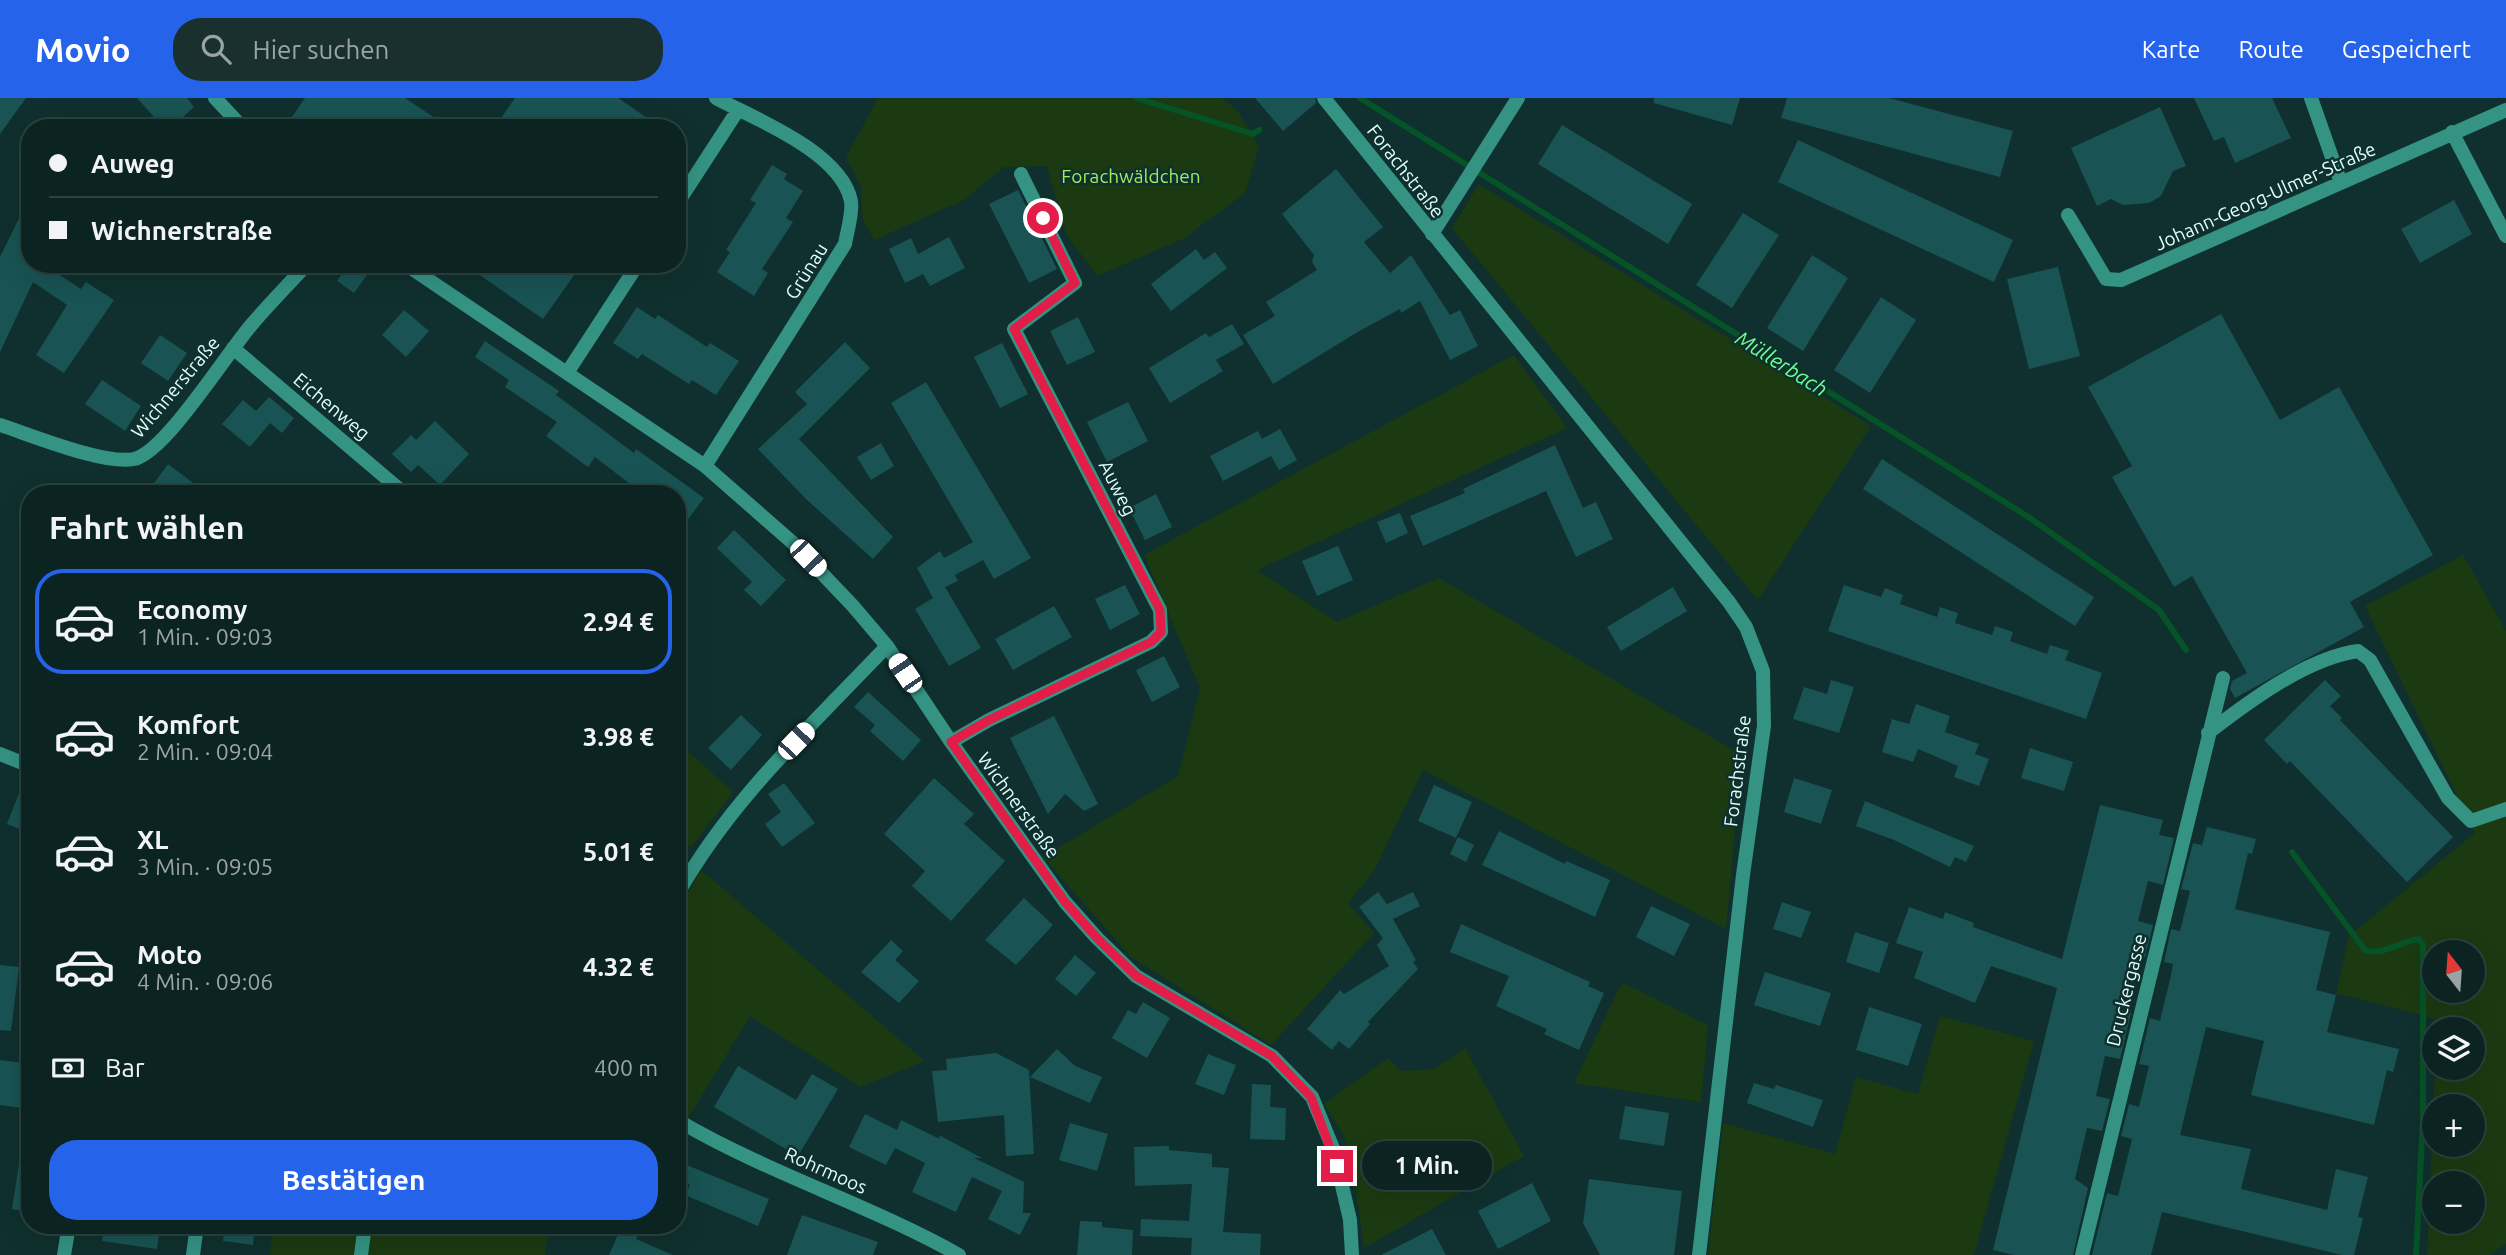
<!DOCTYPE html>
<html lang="de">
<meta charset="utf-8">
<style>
body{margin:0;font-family:Ubuntu,sans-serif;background:#19302f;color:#f1f3f6;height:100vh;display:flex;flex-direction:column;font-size:26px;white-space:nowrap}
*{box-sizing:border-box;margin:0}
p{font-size:23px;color:#9aa4a5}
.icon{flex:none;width:38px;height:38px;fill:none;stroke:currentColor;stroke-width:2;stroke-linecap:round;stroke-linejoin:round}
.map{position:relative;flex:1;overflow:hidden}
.drawer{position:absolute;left:21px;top:387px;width:665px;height:749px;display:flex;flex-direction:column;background:#0b2422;border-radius:28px;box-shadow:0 7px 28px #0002,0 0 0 2px #2b4140}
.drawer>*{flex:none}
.guide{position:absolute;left:21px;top:21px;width:665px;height:154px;border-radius:28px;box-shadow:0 7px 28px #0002,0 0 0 2px #2b4140;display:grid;align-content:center;height:154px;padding:0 28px;background:#0b2422}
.needle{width:46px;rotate:343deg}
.buttons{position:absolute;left:2422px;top:842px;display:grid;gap:14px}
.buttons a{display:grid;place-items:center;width:63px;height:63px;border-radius:50%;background:#0b2422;box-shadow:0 7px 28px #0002,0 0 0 2px #2b4140;font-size:35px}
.end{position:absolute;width:32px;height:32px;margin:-16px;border:9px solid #e11d48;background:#fff;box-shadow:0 0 0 4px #fff}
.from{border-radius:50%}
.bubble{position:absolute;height:49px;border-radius:24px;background:#0b2422;box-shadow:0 7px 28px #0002,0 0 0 2px #2b4140;font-size:23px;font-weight:700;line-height:49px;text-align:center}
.car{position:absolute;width:21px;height:42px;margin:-21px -10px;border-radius:9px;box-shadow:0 0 5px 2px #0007;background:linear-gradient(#fff 24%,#345 0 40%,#fff 0 76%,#345 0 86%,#fff 0)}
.guide b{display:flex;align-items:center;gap:24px;height:66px;font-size:26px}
.guide b+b{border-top:2px solid #2b4140}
.guide i{width:18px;height:18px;background:#f1f3f6}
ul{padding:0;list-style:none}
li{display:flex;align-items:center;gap:21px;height:105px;margin:0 14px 10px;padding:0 14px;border:4px solid transparent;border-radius:28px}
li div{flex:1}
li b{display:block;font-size:26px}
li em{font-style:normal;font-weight:700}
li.current{border-color:#2563eb}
li>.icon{width:63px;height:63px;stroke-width:1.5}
h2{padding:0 28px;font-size:32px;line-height:84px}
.pay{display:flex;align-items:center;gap:18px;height:77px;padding:0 28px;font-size:26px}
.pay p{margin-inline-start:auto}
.action{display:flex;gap:14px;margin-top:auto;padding:14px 28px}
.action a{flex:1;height:80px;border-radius:28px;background:#2563eb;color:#fff;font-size:28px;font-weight:700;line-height:80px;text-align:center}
header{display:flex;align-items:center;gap:42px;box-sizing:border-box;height:98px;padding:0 35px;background:#2563eb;color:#fff}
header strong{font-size:33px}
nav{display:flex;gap:38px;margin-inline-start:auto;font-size:24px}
.search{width:490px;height:63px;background:#19302f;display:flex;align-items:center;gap:18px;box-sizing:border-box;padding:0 24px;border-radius:28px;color:#9aa4a5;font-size:26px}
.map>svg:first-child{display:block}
.green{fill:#1b3a11;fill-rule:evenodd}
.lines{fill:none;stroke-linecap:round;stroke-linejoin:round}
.stream{stroke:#055326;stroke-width:6}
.building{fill:#195353}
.street{stroke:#359384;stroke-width:14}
.route{stroke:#e11d48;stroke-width:9}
.labels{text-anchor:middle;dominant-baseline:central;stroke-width:5;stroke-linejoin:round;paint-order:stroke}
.street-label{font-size:19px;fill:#defffc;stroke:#0f302e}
.park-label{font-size:19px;fill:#9eed5b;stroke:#0f302e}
.water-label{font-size:21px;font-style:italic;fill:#6cff92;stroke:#0f302e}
</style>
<header>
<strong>Movio</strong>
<div class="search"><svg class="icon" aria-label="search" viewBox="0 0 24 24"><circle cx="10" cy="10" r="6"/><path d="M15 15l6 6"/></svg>Hier suchen</div>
<nav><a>Karte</a><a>Route</a><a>Gespeichert</a></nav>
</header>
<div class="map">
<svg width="2506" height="1157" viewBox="0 0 2506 1157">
<rect width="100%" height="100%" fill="#0f302e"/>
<!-- green -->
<path class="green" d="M878,0H1222L1237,12L1259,49L1245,95L1183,141L1097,178L1066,136L1047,68L1004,69L964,102L874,142L862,120L861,89L846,59Z
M1479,86L1871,328L1758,502L1452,130Z
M1514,257L1567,330L1257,472L1337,524L1439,480L1742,657L1726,831L1423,672L1374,773L1348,805L1374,835L1271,947L1131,859L1043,759L1178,678L1200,590L1144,457Z
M2463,457L2506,533V1146L2489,1157H2427L2435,970H2473V931H2436V921L2336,895L2349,838L2475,735L2365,508ZM2434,854H2473V892H2434ZM2434,1008H2473V1046H2434ZM2434,1085H2473V1124H2434Z
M677,643L733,694L691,750L677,740Z
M701,772L925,963L860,989L750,918L689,1019L677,1011V813Z
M1622,884L1708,927L1701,1004L1574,985Z
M1940,918L2034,943L1974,1157H1708L1723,1025L1835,1056L1856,979L1918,996Z
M1465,950L1524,1058L1364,1150L1355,1085L1344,1038L1324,1006L1388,960L1401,973L1435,971Z
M273,1127H549L545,1157H270Z"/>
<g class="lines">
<!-- stream -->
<path class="stream" d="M1136,0L1253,36L1259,32
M1360,0L2030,420L2159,512L2186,552
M2292,754L2365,852C2382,858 2402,843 2419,841L2423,847V1020L2416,1157"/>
</g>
<!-- building -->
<path class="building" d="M0,0H26L0,36Z
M137,0H187L194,9L171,30H164Z
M305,0H405L450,30H301L290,22Z
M515,0H618L662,30H494Z
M1255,0H1315L1316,5L1283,33Z
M1654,0H1740L1732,27L1654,5Z
M1787,0H1889L2013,33L2000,79L1781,20Z
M2194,0H2272L2291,40L2235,65L2224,39L2214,43Z
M2160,9L2186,68L2173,73L2161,98L2149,105L2123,107L2111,101L2097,108L2071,50Z
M1562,27L1692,106L1668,146L1538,66Z
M1798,42L2013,142L1994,184L1778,84Z
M772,67L787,76L784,81L803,93L786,120L793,124L762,171L768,175L754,198L717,174L730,154L726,152L756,105L750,102Z
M1336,71L1383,129L1364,144L1390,175L1411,157L1450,217L1460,212L1478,248L1450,262L1420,203L1401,215L1400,211L1356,235L1273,286L1243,237L1275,218L1266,204L1317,172L1312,164L1314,157L1282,116Z
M1018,92L1057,171L1029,185L989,106Z
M30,98V166H43L81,191L86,184L114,202L64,275L36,257L67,207L33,184L0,254V159Z
M2454,102L2472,136L2420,165L2401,131Z
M1743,115L1779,137L1732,210L1696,187Z
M949,139L965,170L930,188L923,176L905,185L889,151L911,140L918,156Z
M1196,151L1204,162L1215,154L1227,170L1171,213L1151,186Z
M1812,157L1848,180L1803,253L1767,230Z
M349,166H357L369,174L354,195L337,183Z
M464,166H582L543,221Z
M2058,169L2080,258L2029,271L2007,181Z
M1881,199L1916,222L1870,295L1834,272Z
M637,209L655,221L658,217L707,249L710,245L739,263L716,297L692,282L689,286L642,256L638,261L613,245Z
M404,212L429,233L406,259L382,237Z
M2221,216L2280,322L2339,289L2433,457L2350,504L2364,529L2235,600L2230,591L2232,583L2247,575L2192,478L2174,489L2112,379L2132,368L2088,289Z
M1078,219L1095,254L1067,267L1050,233Z
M1232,226L1244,246L1216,262L1223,273L1170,305L1149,270L1206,235L1209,239Z
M160,237L187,255L168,283L141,265Z
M485,243L559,293L556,297L634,355L636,351L704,400L677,436V396H643L595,359L588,369L546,338L557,324L505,289L509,282L475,259Z
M845,244L870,270L799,341L893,439L873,461L806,401L758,351L807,306L795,294Z
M1002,245L1028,296L1000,310L974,259Z
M102,282L141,308L125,333L85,306Z
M926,284L1031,460L994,481L983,462L955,477L958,483L945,489L981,550L949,568L915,511L933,500L917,470L940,453L944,460L973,444L891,305Z
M269,299L294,320L282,335L270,325L250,349L222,326L243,302L256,313Z
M1128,304L1148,343L1107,364L1087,324Z
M435,323L469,356L440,387L418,367L411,374L392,356L411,337L416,342Z
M1280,331L1297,362L1279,372L1271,358L1223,383L1210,358L1258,333L1262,341Z
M881,345L894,368L871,382L857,359Z
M1555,347L1583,410L1596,404L1613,441L1576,459L1546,393L1423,448L1410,418L1465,395L1463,391Z
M1882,361L2094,499L2075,528L1863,391Z
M168,366L208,396H146Z
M1156,396L1172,429L1145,442L1129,410Z
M1400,415L1408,435L1386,445L1377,424Z
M734,432L786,482L761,508L744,492L752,484L717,450Z
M1338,448L1353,482L1317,498L1302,463Z
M1125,487L1140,516L1110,532L1095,501Z
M1844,487L1881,499L1885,490L1903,497L1900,506L1937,519L1940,509L1958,515L1955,525L1992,537L1995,528L2013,534L2010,543L2047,556L2050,547L2069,553L2065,562L2102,575L2086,621L1828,533Z
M1673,489L1687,513L1621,553L1607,529Z
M1054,508L1072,539L1013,572L995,541Z
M1164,558L1180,589L1152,604L1136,572Z
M1831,582L1854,589L1839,635L1793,621L1804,589L1827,596Z
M2325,582L2341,598L2330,608L2342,620L2340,622L2453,739L2407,784L2290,663L2287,666L2264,642Z
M868,594L921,642L903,663L870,633L875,627L854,609Z
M1916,606L1950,618L1945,634L1979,646L1975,656L1989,661L1979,688L1954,679L1958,668L1918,651L1913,664L1882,654L1892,621L1909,626Z
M741,617L762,637L731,672L708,650Z
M1054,618L1098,706L1084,713L1065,696L1048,716L1010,640Z
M2030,650L2073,664L2064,693L2021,680Z
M26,677H30V735L7,726Z
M934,680L974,716L964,726L1005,763L951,823L912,788L925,773L884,736Z
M1794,680L1832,692L1821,726L1784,714Z
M784,685L815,725L782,749L765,726L781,714L768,696Z
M1434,687L1472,704L1456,740L1418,723Z
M1865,703L1974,748L1966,764L1955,759L1950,769L1894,742L1856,728Z
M2100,707L2163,722L2159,737L2174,740L2163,787L2148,783L2138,823L2153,827L2145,859L2130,855L2117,911L2131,915L2120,961L2105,958L2096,998L2110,1001L2102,1033L2087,1030L2075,1081L2088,1090L2073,1157H2014L1993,1152L2057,890L1991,868L1975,905L1914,880L1923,854L1896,845L1909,809L1943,821L1945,814L1974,825L1973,829L2062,861Z
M2207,729L2256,741L2252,756L2248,755L2235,811L2330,834L2316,892L2336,897L2327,934L2399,951L2393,974L2387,972L2374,1027L2251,997L2264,943L2206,929L2180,1037L2251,1051L2241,1091L2327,1112L2336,1071L2368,1079L2358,1119L2363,1120L2354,1157H2342L2162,1114L2151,1157H2092L2107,1095L2118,1098L2132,1041L2121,1038L2129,1006L2139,1009L2149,968L2139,966L2150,920L2160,923L2171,877L2173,866L2164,864L2171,831L2180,833L2190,793L2181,791L2193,745L2202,747Z
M1499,733L1565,766L1566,763L1610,782L1595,819L1482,767Z
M1458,739L1474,747L1466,764L1450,756Z
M1378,794L1387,806L1413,794L1420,808L1393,821L1416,862L1413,864L1418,871L1368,924L1370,926L1349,951L1339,943L1332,952L1307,931L1340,892L1344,896L1389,868L1377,847L1383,840L1359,809Z
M1024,800L1053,827L1016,867L985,842Z
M1782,804L1811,814L1801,840L1773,831Z
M1651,808L1690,826L1674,858L1636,839Z
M1461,826L1590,884L1588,888L1604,895L1579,952L1544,936L1547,931L1496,908L1509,878L1450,854Z
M1855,834L1889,845L1879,875L1846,864Z
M891,842L903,853L895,862L919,883L899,905L861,874Z
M1075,857L1096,875L1076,898L1055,881Z
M0,867L19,869L11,933L0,932Z
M1765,874L1831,895L1820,928L1754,907Z
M1143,904L1170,920L1147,960L1112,940L1128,912L1136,916Z
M1869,909L1922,926L1908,968L1856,952Z
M1057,951L1075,968L1102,979L1090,1005L1030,979Z
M996,955L1029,972L1034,1056L1006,1058L1004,1017L938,1024L932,973L947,972L946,961Z
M1208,956L1236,967L1224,997L1195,986Z
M0,962L30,966V1011L0,1007Z
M738,968L796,1002L812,976L838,991L798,1058L714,1009Z
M1754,985L1774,991L1776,987L1823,1002L1813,1029L1747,1005Z
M1252,986L1271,987L1270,1009L1286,1010L1285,1042L1250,1041Z
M1625,1008L1669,1015L1664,1048L1619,1041Z
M865,1016L897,1032L901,1022L940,1041L939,1037L982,1060H974L1024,1084L1023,1115H1031L1020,1137L988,1121L1002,1093L972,1079L956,1114L912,1094L925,1065L895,1050L886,1067L849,1049Z
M1070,1025L1108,1036L1097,1073L1059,1062Z
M1169,1048V1052L1212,1056V1069L1229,1070L1223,1134L1261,1136L1260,1157H1191L1192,1140L1140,1138L1141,1121L1189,1123L1192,1086L1135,1088L1134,1049Z
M20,1059L30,1060V1114L12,1111Z
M677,1063L769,1101L758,1128L685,1097L690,1087L677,1080Z
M1589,1081L1682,1093L1674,1157H1600L1583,1125Z
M1532,1085L1551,1123L1498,1151L1478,1113Z
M802,1117L878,1144L873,1157H787Z
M1080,1123L1102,1124V1129L1133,1132L1132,1157H1077Z
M105,1127H160L157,1151L102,1143Z
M225,1127H255L253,1147L223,1143Z
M622,1127H643L636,1141L673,1157H609Z
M1432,1131L1446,1157H1381Z"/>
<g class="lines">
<!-- street -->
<path class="street" d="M215,0L243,30
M1324,0L1729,504L1746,529L1763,573L1764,628L1743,777L1699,1157
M2311,0L2341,85
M2452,34L2506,138
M677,106L738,12
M2068,117L2106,181L2121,182L2506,12
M1432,136L1518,0
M405,166L705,368L793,445L853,508L887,548L951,644L1065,804L1097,840L1136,878L1272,958L1312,999L1334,1053L1350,1122L1352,1157
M233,250L405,396
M567,275L638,166
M0,327C31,337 104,367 134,361C166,354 228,253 253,225C270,205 289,186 307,166
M705,368L845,146C847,134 853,115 851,103C841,54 755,21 716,0
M2208,635C2248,604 2307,560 2358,553L2370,562L2448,700L2471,723L2506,711
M951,644L989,622L1151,544L1161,534L1160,512L1014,231L1075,185L1021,76
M0,656L30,668
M677,797C731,701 812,627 887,548
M677,1022C767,1075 868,1106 959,1157
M64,1157L69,1127
M193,1157L197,1127
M361,1157L365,1127
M2082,1157L2223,580"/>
</g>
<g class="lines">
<!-- route -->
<path class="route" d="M1043,120L1075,185L1014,231L1160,512L1161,534L1151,544L989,622L951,644L1065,804L1097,840L1136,878L1272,958L1311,999L1337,1068"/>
</g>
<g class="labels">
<!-- street labels -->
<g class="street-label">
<text transform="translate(1406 73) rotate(52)">Forachstraße</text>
<text transform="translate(2265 98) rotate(-24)">Johann-Georg-Ulmer-Straße</text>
<text transform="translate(806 173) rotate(-58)">Grünau</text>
<text transform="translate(175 289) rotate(-50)">Wichnerstraße</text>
<text transform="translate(332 308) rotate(40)">Eichenweg</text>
<text transform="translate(1118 390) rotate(63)">Auweg</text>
<text transform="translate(1737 673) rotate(-83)">Forachstraße</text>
<text transform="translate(1019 707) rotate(54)">Wichnerstraße</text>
<text transform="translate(2126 892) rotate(-76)">Druckergasse</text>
<text transform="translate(826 1072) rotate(24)">Rohrmoos</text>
</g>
<!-- park labels -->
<g class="park-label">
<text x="1131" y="78">Forachwäldchen</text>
</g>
<!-- water labels -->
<g class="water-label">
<text transform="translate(1782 265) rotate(32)">Müllerbach</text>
</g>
</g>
</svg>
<div class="buttons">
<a><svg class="needle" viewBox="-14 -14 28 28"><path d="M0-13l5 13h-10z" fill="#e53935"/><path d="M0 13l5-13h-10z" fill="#9aa4a5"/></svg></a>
<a><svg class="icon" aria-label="layers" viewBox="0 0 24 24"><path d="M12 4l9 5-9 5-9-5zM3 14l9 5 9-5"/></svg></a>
<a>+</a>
<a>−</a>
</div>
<i class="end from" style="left:1043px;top:120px"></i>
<i class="end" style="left:1337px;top:1068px"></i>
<div class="bubble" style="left:1362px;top:1043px;width:130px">1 Min.</div>
<i class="car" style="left:808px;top:460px;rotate:136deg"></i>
<i class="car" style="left:905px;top:575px;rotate:326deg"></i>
<i class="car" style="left:796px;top:643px;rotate:44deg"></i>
<div class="guide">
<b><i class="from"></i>Auweg</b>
<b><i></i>Wichnerstraße</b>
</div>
<section class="drawer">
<h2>Fahrt wählen</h2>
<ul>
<li class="current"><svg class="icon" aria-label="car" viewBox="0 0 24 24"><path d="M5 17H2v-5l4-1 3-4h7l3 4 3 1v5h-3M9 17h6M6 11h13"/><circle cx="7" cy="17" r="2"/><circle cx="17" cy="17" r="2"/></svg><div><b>Economy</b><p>1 Min. · 09:03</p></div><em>2.94 €</em></li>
<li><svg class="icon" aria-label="car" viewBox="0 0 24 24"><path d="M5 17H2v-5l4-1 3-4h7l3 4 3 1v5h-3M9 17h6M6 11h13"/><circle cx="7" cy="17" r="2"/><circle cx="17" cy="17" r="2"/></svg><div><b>Komfort</b><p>2 Min. · 09:04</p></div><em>3.98 €</em></li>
<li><svg class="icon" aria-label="car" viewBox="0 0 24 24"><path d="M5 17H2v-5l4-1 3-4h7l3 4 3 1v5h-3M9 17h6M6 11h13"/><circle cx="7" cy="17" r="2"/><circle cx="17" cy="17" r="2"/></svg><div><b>XL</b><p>3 Min. · 09:05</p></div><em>5.01 €</em></li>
<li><svg class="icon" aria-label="car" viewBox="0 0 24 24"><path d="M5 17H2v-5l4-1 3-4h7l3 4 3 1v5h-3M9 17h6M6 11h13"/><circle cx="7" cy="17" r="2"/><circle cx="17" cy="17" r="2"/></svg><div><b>Moto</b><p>4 Min. · 09:06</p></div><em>4.32 €</em></li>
</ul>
<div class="pay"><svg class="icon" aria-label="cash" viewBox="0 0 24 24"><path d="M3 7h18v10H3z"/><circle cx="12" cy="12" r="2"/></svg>Bar<p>400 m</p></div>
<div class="action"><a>Bestätigen</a></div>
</section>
</div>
